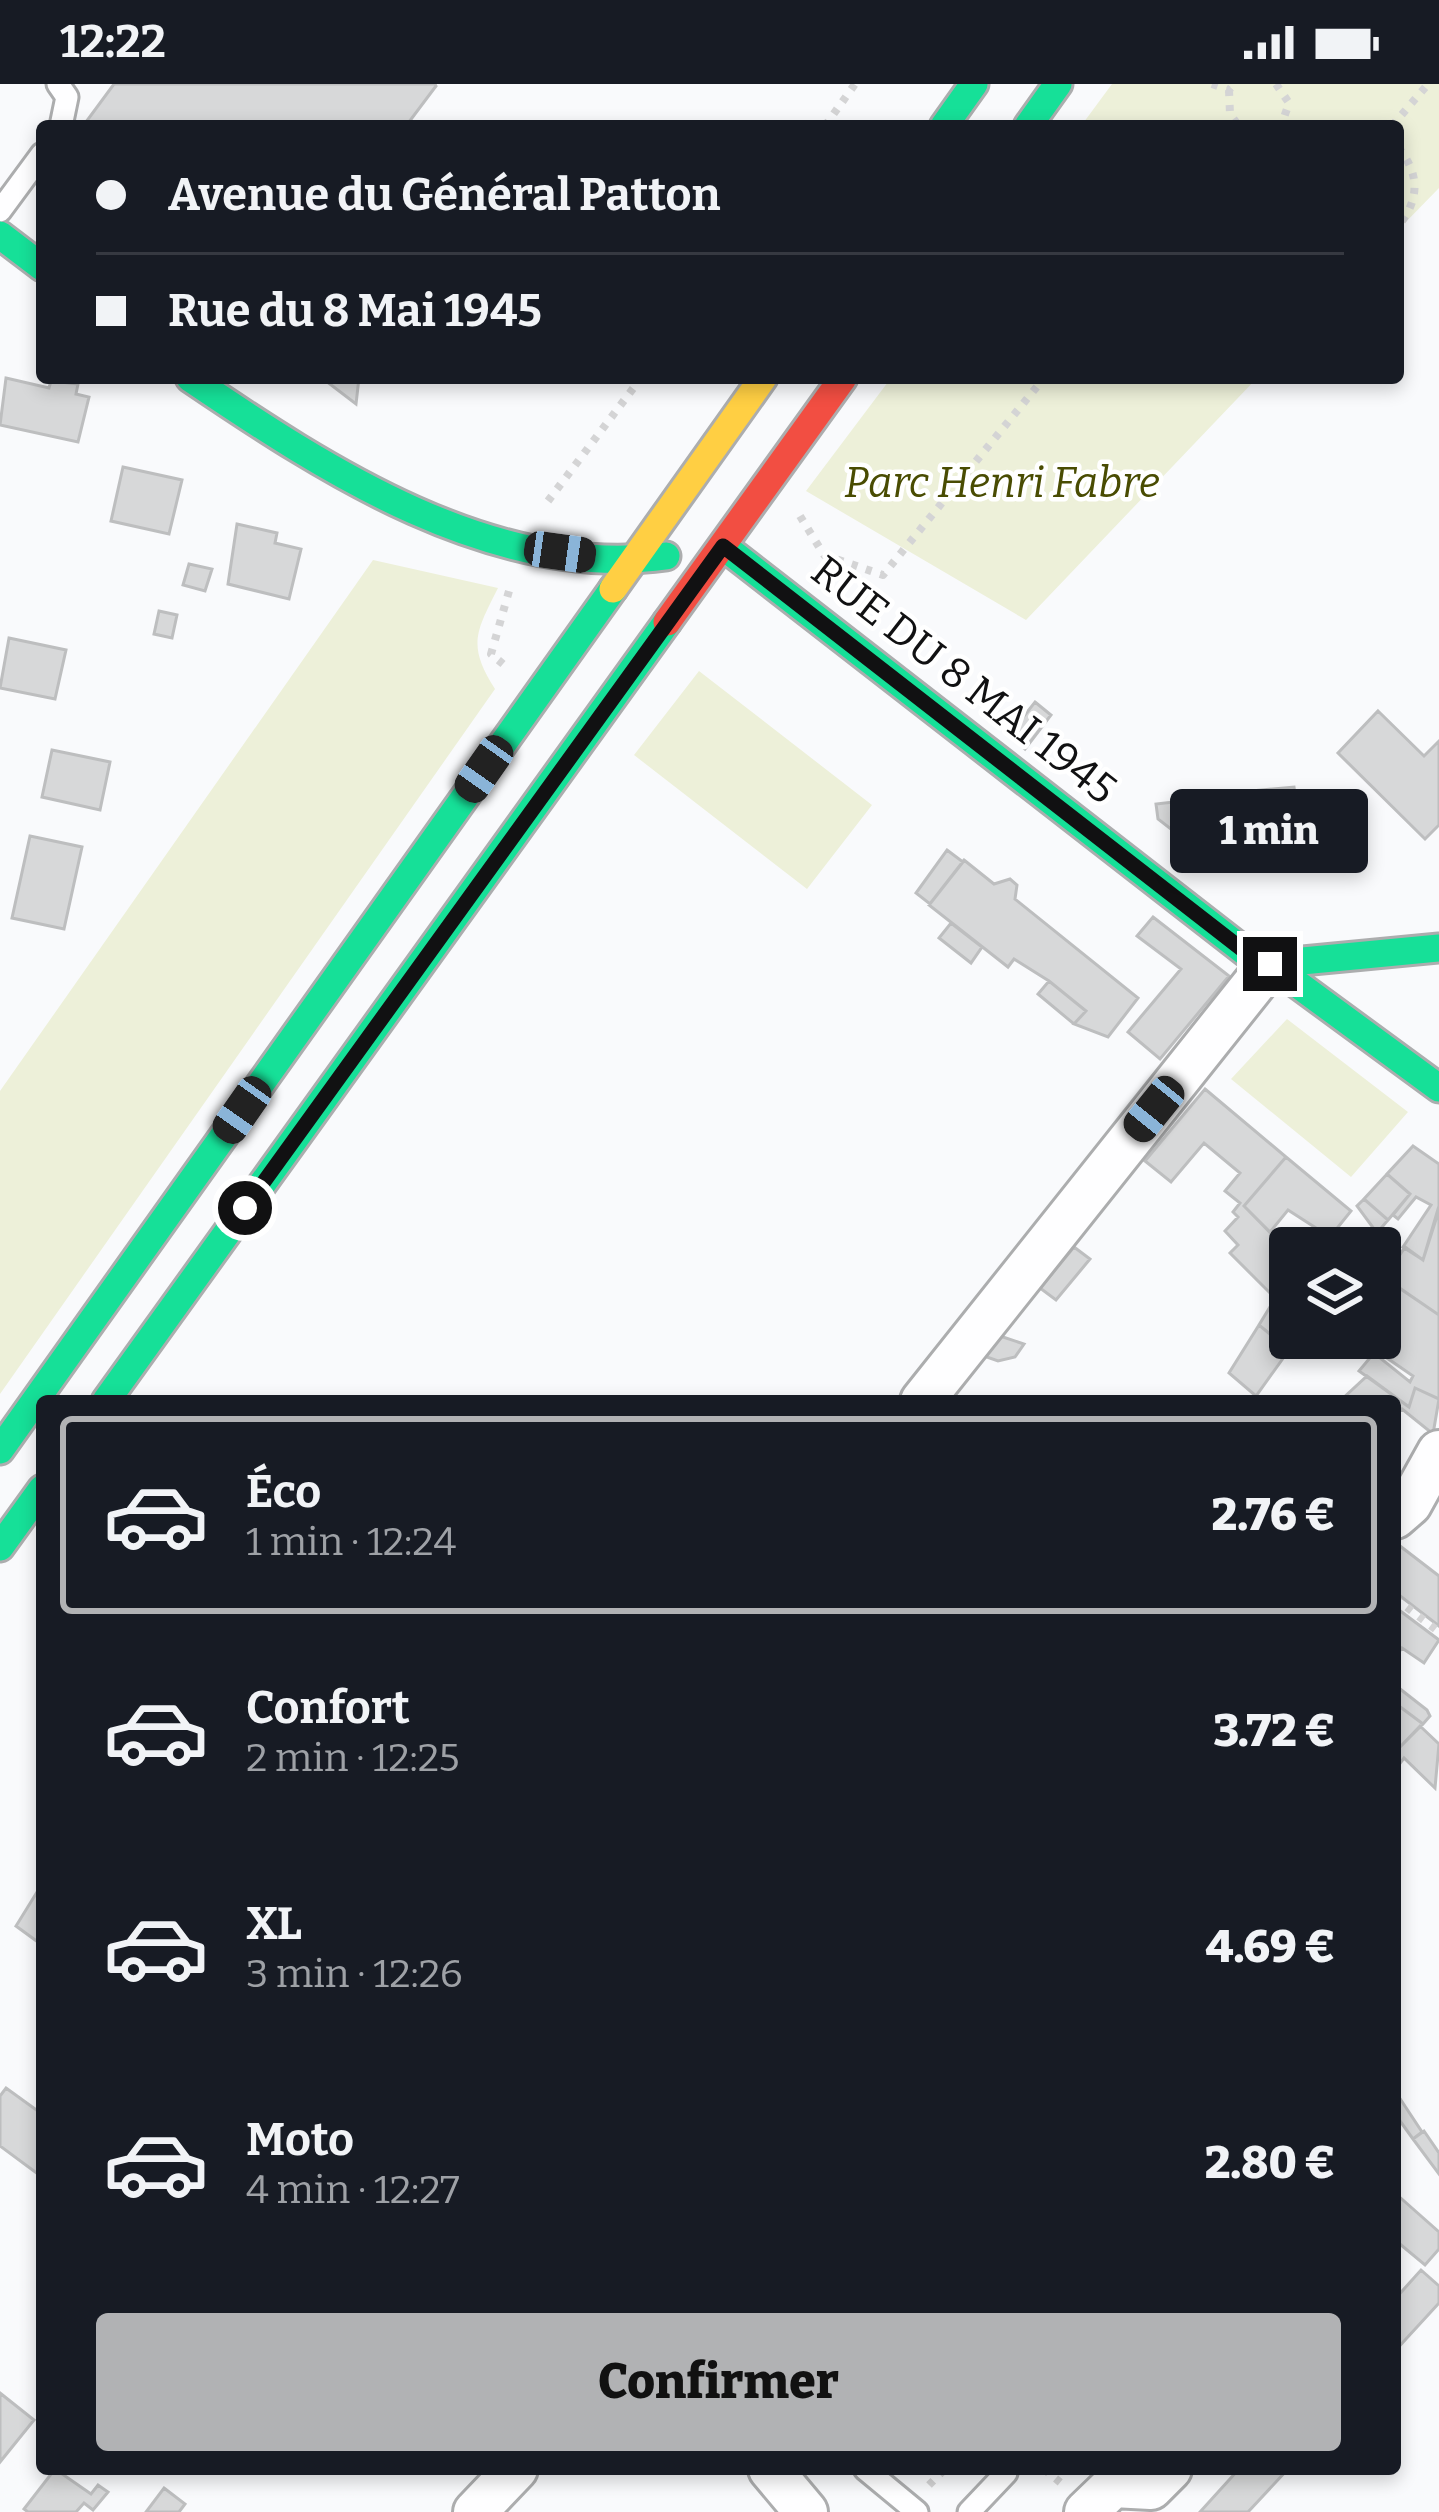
<!DOCTYPE html>
<html lang="fr">
<meta charset="utf-8">
<style>
body{margin:0;font-family:Bitter,serif;background:#242831;color:#f1f3f6;height:100vh;display:flex;flex-direction:column;font-size:45px;white-space:nowrap}
*{box-sizing:border-box;margin:0}
p{font-size:39px;color:#9ea1a6}
.icon{flex:none;width:66px;height:66px;fill:none;stroke:currentColor;stroke-width:2;stroke-linecap:round;stroke-linejoin:round}
.map{position:relative;flex:1;overflow:hidden}
.details{position:absolute;left:36px;top:1311px;width:1365px;height:1080px;display:flex;flex-direction:column;background:#171b24;border-radius:12px;box-shadow:0 6px 18px #0003}
.details>*{flex:none}
.banner{position:absolute;left:36px;top:36px;width:1368px;height:264px;border-radius:12px;box-shadow:0 6px 18px #0003;display:grid;align-content:center;height:264px;padding:0 60px;background:#171b24}
.buttons{position:absolute;left:1269px;top:1143px;display:grid;gap:24px}
.buttons a{display:grid;place-items:center;width:132px;height:132px;border-radius:12px;background:#171b24;box-shadow:0 6px 18px #0003;font-size:60px}
.end{position:absolute;width:54px;height:54px;margin:-27px;border:15px solid #111112;background:#fff;box-shadow:0 0 0 6px #fff}
.from{border-radius:50%}
.bubble{position:absolute;height:84px;border-radius:12px;background:#171b24;box-shadow:0 6px 18px #0003;font-size:39px;font-weight:800;line-height:84px;text-align:center}
.car{position:absolute;width:36px;height:72px;margin:-36px -18px;border-radius:15px;box-shadow:0 0 9px 3px #0007;background:linear-gradient(#222 24%,#8ab4d8 0 40%,#222 0 76%,#8ab4d8 0 86%,#222 0)}
.banner b{display:flex;align-items:center;gap:42px;height:114px;font-size:45px}
.banner b+b{border-top:3px solid #363941}
.banner i{width:30px;height:30px;background:#f1f3f6}
ul{padding:21px 0 0;list-style:none}
li{display:flex;align-items:center;gap:36px;height:198px;margin:0 24px 18px;padding:0 36px;border:6px solid transparent;border-radius:12px}
li div{flex:1}
li b{display:block;font-size:45px}
li em{font-style:normal;font-weight:800}
li.current{border-color:#b1b2b4}
li>.icon{width:108px;height:108px;stroke-width:1.5}
.action{display:flex;gap:24px;margin-top:auto;padding:24px 60px}
.action a{flex:1;height:138px;border-radius:12px;background:#b1b2b4;color:#111;font-size:48px;font-weight:800;line-height:138px;text-align:center}
.status{display:flex;justify-content:space-between;align-items:center;height:84px;padding:0 60px;background:#171b24;direction:ltr}
.status svg{height:33px;fill:currentColor}
.map>svg:first-child{display:block}
.green{fill:#edf0d9}
.building{fill:#d7d8d9;stroke:#bdbebf;stroke-width:3}
.lines{fill:none;stroke-linecap:round;stroke-linejoin:round}
.lane-casing{stroke:#acadae;stroke-width:27}
.street-casing{stroke:#acadae;stroke-width:48}
.fast-casing{stroke:#acadae;stroke-width:33}
.slow-casing{stroke:#acadae;stroke-width:33}
.jam-casing{stroke:#acadae;stroke-width:33}
.path{stroke:#d4d4d5;stroke-width:8;stroke-dasharray:6 9;stroke-linecap:butt}
.lane{stroke:#fefeff;stroke-width:21}
.street{stroke:#fefeff;stroke-width:42}
.fast{stroke:#16e098;stroke-width:27}
.slow{stroke:#ffcf43;stroke-width:27}
.jam{stroke:#f24e42;stroke-width:27}
.route{stroke:#111112;stroke-width:15}
.labels{text-anchor:middle;dominant-baseline:central;stroke-width:9;stroke-linejoin:round;paint-order:stroke}
.park-label{font-size:42px;font-style:italic;fill:#494c02;stroke:#fff}
.street-label{font-size:42px;fill:#111112;stroke:#fff}
</style>
<div class="status"><b>12:22</b><svg viewBox="0 0 49 12"><path d="M0 12V9h3v3zM5 12V6h3v6zM10 12V3h3v9zM15 12V0h3v12zM26 1h20v11H26zM47 4h2v5h-2z"/></svg></div>
<div class="map">
<svg width="1439" height="2428" viewBox="0 0 1439 2428">
<rect width="100%" height="100%" fill="#f9fafc"/>
<!-- green -->
<path class="green" d="M1112,0H1439V104L1398,146V42H1081Z
M891,294H1257L1026,536L806,407Z
M373,476L498,504C476,548 467,561 495,605L0,1310V1007Z
M699,587L872,721L807,805L634,671Z
M1287,935L1408,1028L1351,1093L1231,995Z"/>
<!-- building -->
<path class="building" d="M114,0H435L436,2L406,42H83Z
M6,294L49,304L51,297L78,300L76,310L89,313L78,358L0,341Z
M322,294H359L356,320Z
M123,383L182,396L169,450L111,437Z
M237,440L277,449L275,459L301,465L289,515L228,500Z
M189,480L212,485L205,507L183,501Z
M159,527L177,531L172,554L154,550Z
M9,554L66,566L55,615L0,604Z
M1035,618L1051,631L1025,665L1009,651Z
M1378,627L1424,672L1439,657V741L1425,755L1338,669Z
M52,666L110,678L100,726L42,713Z
M1294,703L1303,771L1217,781L1158,735L1156,720L1217,713L1219,725L1228,733L1252,729L1250,707Z
M30,752L82,763L64,845L12,834Z
M947,766L963,778L930,820L916,809Z
M964,776L994,800L1010,795L1017,801L1015,815L1138,914L1108,953L1074,940L1086,927L1049,897L1014,875L1008,883L929,821Z
M1153,833L1229,892L1160,975L1128,948L1181,885L1137,852Z
M951,839L982,863L971,879L939,854Z
M1049,897L1086,927L1074,940L1038,910Z
M1205,1005L1286,1073L1244,1122L1290,1169V1190L1275,1214L1230,1169L1238,1161L1225,1147L1238,1133L1233,1128L1240,1119L1225,1107L1240,1089L1204,1059L1171,1098L1145,1077Z
M1413,1062L1439,1080V1126L1423,1176L1403,1163L1431,1121L1416,1113L1398,1135L1393,1131L1410,1110L1387,1090Z
M1286,1073L1351,1127L1330,1153L1288,1126L1270,1148L1244,1122Z
M1387,1090L1410,1110L1388,1136L1364,1115Z
M1364,1115L1388,1136L1377,1149L1357,1122Z
M1438,1125L1439,1126V1231L1385,1194L1405,1163L1423,1176Z
M1074,1163L1090,1175L1056,1216L1040,1204Z
M1290,1190V1247L1282,1260L1259,1241Z
M1380,1191L1439,1231V1315L1415,1304L1409,1323L1359,1287L1374,1269L1410,1298L1413,1292L1387,1274L1397,1235L1387,1234L1390,1220L1380,1217Z
M1259,1241L1289,1266L1256,1312L1229,1289Z
M1000,1252L1024,1260L1015,1273L998,1277L984,1272Z
M1367,1292L1409,1323L1415,1304L1439,1315L1433,1350L1402,1325L1395,1331V1317H1340Z
M1400,1462L1439,1492V1542L1395,1508V1466Z
M1395,1523L1439,1556L1424,1579L1402,1564L1395,1573Z
M1395,1601L1427,1626L1430,1632L1423,1640L1395,1619Z
M1395,1619L1423,1640L1400,1663L1395,1659Z
M1420,1642L1439,1660L1435,1704L1404,1674L1395,1686V1659L1400,1663Z
M42,1800V1861L16,1842Z
M6,2004L42,2030V2093L0,2062V2012Z
M1395,2007L1422,2048L1413,2055L1395,2030Z
M1424,2047L1439,2069V2090L1413,2055Z
M1395,2109L1439,2148V2165L1425,2181L1395,2156Z
M1421,2186L1439,2202V2219L1395,2267V2215Z
M0,2309L34,2336L0,2378Z
M55,2385L91,2410L98,2401L108,2408L93,2426L84,2419L76,2428H28L24,2425Z
M1239,2385H1288L1248,2428H1200Z
M164,2404L185,2420L179,2428H146Z"/>
<g class="lines">
<defs>
<path id="lane" d="M58,0L67,13L61,42
M0,127L42,70
M865,2385L917,2428
M969,2428L1006,2389"/>
<path id="street" d="M922,1317L1270,880
M1395,1433L1410,1420L1439,1368
M770,2385L806,2428
M475,2428L516,2385
M1086,2428L1113,2402L1151,2404L1170,2385"/>
<path id="fast" d="M944,42L974,0
M1028,42L1058,0
M0,151L42,183
M190,294C326,386 493,496 666,472
M723,462L1248,870L1270,880L1439,1004
M1270,880L1439,864
M106,1317L667,538
M0,1366L613,505
M0,1463L42,1405"/>
<path id="slow" d="M613,505L763,294"/>
<path id="jam" d="M667,538L843,294"/>
</defs>
<!-- lane casing -->
<use href="#lane" class="lane-casing"/>
<!-- street casing -->
<use href="#street" class="street-casing"/>
<!-- fast casing -->
<use href="#fast" class="fast-casing"/>
<!-- slow casing -->
<use href="#slow" class="slow-casing"/>
<!-- jam casing -->
<use href="#jam" class="jam-casing"/>
<!-- path -->
<path class="path" d="M1212,0L1229,6L1235,0
M1276,0L1289,19L1281,42
M1229,6L1230,30L1239,42
M825,42L855,0
M1392,42L1428,0
M1398,63C1420,90 1420,116 1398,142
M548,417L641,294
M800,432L824,471L883,491L1044,294
M503,580L491,570L509,507
M1395,1514L1439,1548
M1044,2385L1061,2399
M929,2401L945,2385"/>
<!-- lane -->
<use href="#lane" class="lane"/>
<!-- street -->
<use href="#street" class="street"/>
<!-- fast -->
<use href="#fast" class="fast"/>
<!-- slow -->
<use href="#slow" class="slow"/>
<!-- jam -->
<use href="#jam" class="jam"/>
</g>
<g class="lines">
<!-- route -->
<path class="route" d="M245,1124L723,462L1248,870L1270,880"/>
</g>
<g class="labels">
<!-- park labels -->
<g class="park-label">
<text x="1002" y="399">Parc Henri Fabre</text>
</g>
<!-- street labels -->
<g class="street-label">
<text transform="translate(964 596) rotate(38)">RUE DU 8 MAI 1945</text>
</g>
</g>
</svg>
<div class="buttons">
<a><svg class="icon" aria-label="layers" viewBox="0 0 24 24"><path d="M12 4l9 5-9 5-9-5zM3 14l9 5 9-5"/></svg></a>
</div>
<i class="end from" style="left:245px;top:1124px"></i>
<i class="end" style="left:1270px;top:880px"></i>
<div class="bubble" style="left:1170px;top:705px;width:198px">1 min</div>
<i class="car" style="left:560px;top:468px;rotate:98deg"></i>
<i class="car" style="left:484px;top:685px;rotate:215deg"></i>
<i class="car" style="left:1154px;top:1025px;rotate:219deg"></i>
<i class="car" style="left:242px;top:1026px;rotate:215deg"></i>
<div class="banner">
<b><i class="from"></i>Avenue du Général Patton</b>
<b><i></i>Rue du 8 Mai 1945</b>
</div>
<section class="details">
<ul>
<li class="current"><svg class="icon" aria-label="car" viewBox="0 0 24 24"><path d="M5 17H2v-5l4-1 3-4h7l3 4 3 1v5h-3M9 17h6M6 11h13"/><circle cx="7" cy="17" r="2"/><circle cx="17" cy="17" r="2"/></svg><div><b>Éco</b><p>1 min · 12:24</p></div><em>2.76 €</em></li>
<li><svg class="icon" aria-label="car" viewBox="0 0 24 24"><path d="M5 17H2v-5l4-1 3-4h7l3 4 3 1v5h-3M9 17h6M6 11h13"/><circle cx="7" cy="17" r="2"/><circle cx="17" cy="17" r="2"/></svg><div><b>Confort</b><p>2 min · 12:25</p></div><em>3.72 €</em></li>
<li><svg class="icon" aria-label="car" viewBox="0 0 24 24"><path d="M5 17H2v-5l4-1 3-4h7l3 4 3 1v5h-3M9 17h6M6 11h13"/><circle cx="7" cy="17" r="2"/><circle cx="17" cy="17" r="2"/></svg><div><b>XL</b><p>3 min · 12:26</p></div><em>4.69 €</em></li>
<li><svg class="icon" aria-label="car" viewBox="0 0 24 24"><path d="M5 17H2v-5l4-1 3-4h7l3 4 3 1v5h-3M9 17h6M6 11h13"/><circle cx="7" cy="17" r="2"/><circle cx="17" cy="17" r="2"/></svg><div><b>Moto</b><p>4 min · 12:27</p></div><em>2.80 €</em></li>
</ul>
<div class="action"><a>Confirmer</a></div>
</section>
</div>
